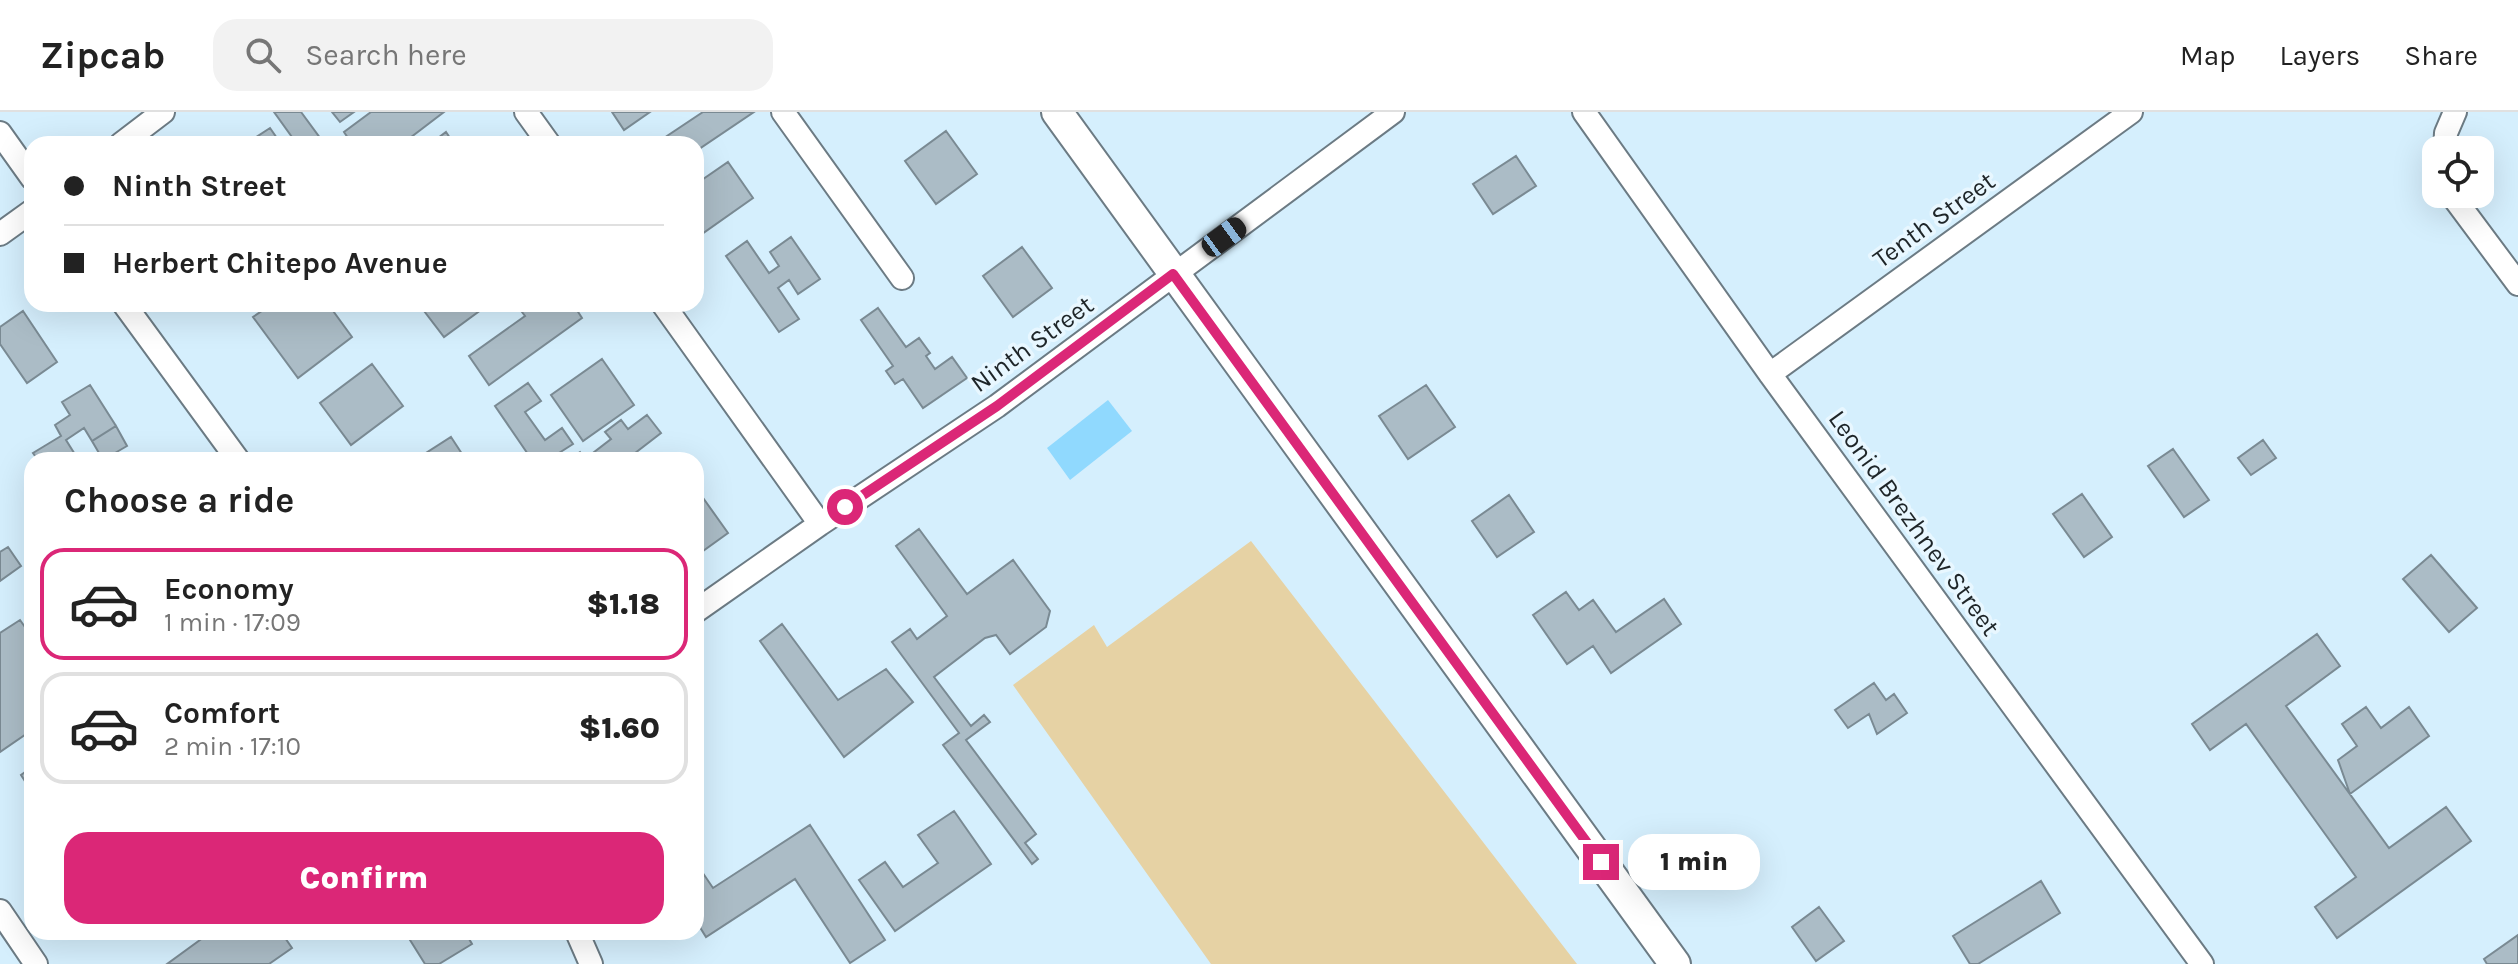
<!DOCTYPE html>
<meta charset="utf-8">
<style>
body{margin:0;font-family:Karla,sans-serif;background:#f2f2f2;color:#222;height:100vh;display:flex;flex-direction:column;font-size:30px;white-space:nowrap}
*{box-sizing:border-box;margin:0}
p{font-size:26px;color:#767676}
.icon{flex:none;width:44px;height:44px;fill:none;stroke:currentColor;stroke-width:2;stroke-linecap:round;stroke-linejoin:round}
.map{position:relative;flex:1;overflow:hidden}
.details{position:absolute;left:24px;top:340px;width:680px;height:488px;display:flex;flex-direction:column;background:#fff;border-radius:24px;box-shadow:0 8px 32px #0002}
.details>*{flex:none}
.banner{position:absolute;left:24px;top:24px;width:680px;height:176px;border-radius:24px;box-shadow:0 8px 32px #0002;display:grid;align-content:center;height:176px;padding:0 40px;background:#fff}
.controls{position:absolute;left:2422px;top:24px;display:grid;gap:16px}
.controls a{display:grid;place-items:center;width:72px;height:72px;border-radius:16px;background:#fff;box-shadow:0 8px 32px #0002;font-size:40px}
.end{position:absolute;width:36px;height:36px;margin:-18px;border:10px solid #db2777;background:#fff;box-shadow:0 0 0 4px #fff}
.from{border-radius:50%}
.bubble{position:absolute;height:56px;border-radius:24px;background:#fff;box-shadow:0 8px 32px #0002;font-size:26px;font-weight:800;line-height:56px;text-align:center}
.car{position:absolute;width:24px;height:48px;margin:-24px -12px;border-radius:10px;box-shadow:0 0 6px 2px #0007;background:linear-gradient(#222 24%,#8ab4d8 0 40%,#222 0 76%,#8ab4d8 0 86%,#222 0)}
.banner b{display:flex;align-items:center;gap:28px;height:76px;font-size:30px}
.banner b+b{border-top:2px solid #e0e0e0}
.banner i{width:20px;height:20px;background:#222}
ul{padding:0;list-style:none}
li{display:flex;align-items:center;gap:24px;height:112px;margin:0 16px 12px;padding:0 24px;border:4px solid #e0e0e0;border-radius:24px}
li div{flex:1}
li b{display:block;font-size:30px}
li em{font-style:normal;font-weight:800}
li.on{border-color:#db2777}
li>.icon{width:72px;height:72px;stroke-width:1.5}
h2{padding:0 40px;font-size:36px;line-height:96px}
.primary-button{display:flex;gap:16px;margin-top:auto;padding:16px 40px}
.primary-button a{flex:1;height:92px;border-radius:24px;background:#db2777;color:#fff;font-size:32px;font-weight:800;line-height:92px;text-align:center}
header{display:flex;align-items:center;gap:48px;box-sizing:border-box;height:112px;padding:0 40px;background:#fff;border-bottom:2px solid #e0e0e0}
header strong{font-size:38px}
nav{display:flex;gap:44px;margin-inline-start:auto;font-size:28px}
.search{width:560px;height:72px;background:#f2f2f2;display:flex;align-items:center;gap:20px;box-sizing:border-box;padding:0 28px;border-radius:24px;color:#767676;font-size:30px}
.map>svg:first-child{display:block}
.built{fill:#d5effd;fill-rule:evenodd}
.green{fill:#e6d2a4}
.water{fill:#90d9fe}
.building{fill:#abbcc6;stroke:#7a8a93;stroke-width:2}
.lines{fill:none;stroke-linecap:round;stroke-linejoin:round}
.minor-casing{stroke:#6c7b84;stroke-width:26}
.secondary-casing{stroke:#6c7b84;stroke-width:34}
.minor{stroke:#fff;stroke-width:22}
.secondary{stroke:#fff;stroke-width:30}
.route{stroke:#db2777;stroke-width:10}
.labels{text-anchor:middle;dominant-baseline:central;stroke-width:7;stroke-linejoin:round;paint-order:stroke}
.street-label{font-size:26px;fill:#1e2528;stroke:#e8f7ff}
</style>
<header>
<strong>Zipcab</strong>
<div class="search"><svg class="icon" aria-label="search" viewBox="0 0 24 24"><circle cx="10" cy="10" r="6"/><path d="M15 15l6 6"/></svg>Search here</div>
<nav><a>Map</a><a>Layers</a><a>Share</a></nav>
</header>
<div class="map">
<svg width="2518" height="852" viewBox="0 0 2518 852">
<rect width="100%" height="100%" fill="#e8f7ff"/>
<!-- built -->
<path class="built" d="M0,0H2518V852H0ZM32,32H696V192H32ZM2436,38H2480V82H2436ZM32,348H696V820H32Z"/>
<!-- green -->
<path class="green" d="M1251,429L1577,852H1211L1013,573L1094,513L1107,535Z"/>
<!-- water -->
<path class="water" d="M1108,288L1132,319L1070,368L1047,336Z"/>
<!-- building -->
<path class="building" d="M274,0H301L323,30L319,32H297Z
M332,0H354L340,10Z
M371,0H444L402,32H352L344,20Z
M612,0H650L624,18Z
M703,0H754L696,39V32H655Z
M270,16L281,32L247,31Z
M946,19L977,62L936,92L905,49Z
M446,20L454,32H430Z
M1516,44L1536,74L1493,102L1473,72Z
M728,50L753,86L699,124L696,120V72Z
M791,125L820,167L798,182L789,168L778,176L799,207L779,220L726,144L747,129L769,161L779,154L770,140Z
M1022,135L1052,176L1013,205L983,164Z
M272,192H328L352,225L298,266L253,205Z
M425,192H489L444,225L421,195Z
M525,192H573L582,206L489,273L469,244L525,204L519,196Z
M878,196L906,235L919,226L930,241L926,244L935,257L952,245L967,266L923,296L903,267L895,272L886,259L893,254L861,208Z
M23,199L57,250L27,271L0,232V215Z
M602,247L634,293L583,329L551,283Z
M372,252L403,294L351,333L320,291Z
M528,271L541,289L525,300L545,328L562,316L573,332L559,341L561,344L555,348H532L495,294Z
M90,273L116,314L92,329L84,316L66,328L76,344L70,348H38L33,341L61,324L55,313L70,303L62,290Z
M1426,273L1455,315L1408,347L1379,304Z
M647,303L661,321L626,348H568L580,340L585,347L611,327L605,320L621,308L628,317Z
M116,314L127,334L103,348L92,329Z
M451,325L466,348H415Z
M2263,328L2276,346L2251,363L2238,346Z
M2173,337L2209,388L2184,405L2148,354Z
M696,376L728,421L696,444Z
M2082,382L2112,425L2084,445L2053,402Z
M1509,383L1534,420L1497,445L1472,409Z
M919,417L967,482L1013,448L1050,499L1046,515L1010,542L996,523L985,526L934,565L971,614L984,603L990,610L966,628L1036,722L1025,731L1038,747L1032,752L943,633L959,621L892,530L910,517L917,527L947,504L896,434Z
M8,435L21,454L0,469V440Z
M2431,443L2477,496L2449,520L2403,467Z
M1566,480L1579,498L1593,488L1616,520L1664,487L1681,512L1611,561L1593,534L1567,552L1533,503Z
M20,508L32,525V618L0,640V521Z
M782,512L838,588L886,557L913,590L844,645L760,529Z
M2317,522L2340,554L2286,594L2389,736L2446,695L2471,729L2337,826L2315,795L2356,765L2246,612L2210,638L2192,612Z
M1874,571L1886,588L1894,582L1907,601L1877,622L1869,602L1848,616L1835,598Z
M2366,595L2381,616L2409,595L2429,624L2350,682L2338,648L2357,634L2342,612Z
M32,655V680L21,663Z
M954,699L991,752L895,819L859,768L885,750L903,775L938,751L918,723Z
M810,713L885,828L850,851L795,767L706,825L696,809V751L713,776Z
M2041,769L2060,801L1978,852H1970L1953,824Z
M1819,795L1844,829L1816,849L1792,815Z
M211,820H281L292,836L269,852H167Z
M405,820H465L472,832L439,852H425Z
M2518,823V852H2487L2484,847Z"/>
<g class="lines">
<defs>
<path id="minor" d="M526,0L549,32
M783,0L902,166
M1584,0L1770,262L2202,852
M0,21L32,66
M121,32L163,0
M2445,38L2446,21L2455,0
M2451,82L2518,172
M0,122L32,99
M124,192L238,348
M663,192L820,412
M1770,262L2131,0
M696,499L820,412L997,294L1393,0
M0,799L36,852
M577,820L591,852"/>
<path id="secondary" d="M1057,0L1675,852"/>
</defs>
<!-- minor casing -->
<use href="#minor" class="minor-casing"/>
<!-- secondary casing -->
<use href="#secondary" class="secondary-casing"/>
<!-- minor -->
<use href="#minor" class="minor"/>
<!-- secondary -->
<use href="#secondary" class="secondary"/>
</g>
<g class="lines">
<!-- route -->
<path class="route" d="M845,395L997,294L1173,162L1601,750"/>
</g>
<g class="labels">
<!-- street labels -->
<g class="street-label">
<text transform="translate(1934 108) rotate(-36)">Tenth Street</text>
<text transform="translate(1032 232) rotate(-36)">Ninth Street</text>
<text transform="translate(1914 411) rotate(54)">Leonid Brezhnev Street</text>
</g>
</g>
</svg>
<div class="controls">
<a><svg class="icon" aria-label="locate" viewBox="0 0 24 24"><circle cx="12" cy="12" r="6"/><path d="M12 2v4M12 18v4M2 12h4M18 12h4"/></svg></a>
</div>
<i class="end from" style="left:845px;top:395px"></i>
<i class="end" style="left:1601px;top:750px"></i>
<div class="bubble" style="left:1628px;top:722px;width:132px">1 min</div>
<i class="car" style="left:1224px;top:125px;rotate:54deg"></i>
<div class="banner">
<b><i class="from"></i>Ninth Street</b>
<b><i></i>Herbert Chitepo Avenue</b>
</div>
<section class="details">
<h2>Choose a ride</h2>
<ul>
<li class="on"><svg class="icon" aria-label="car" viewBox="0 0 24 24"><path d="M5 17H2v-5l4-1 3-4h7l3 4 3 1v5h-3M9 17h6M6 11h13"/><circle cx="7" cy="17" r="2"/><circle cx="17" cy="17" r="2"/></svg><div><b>Economy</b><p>1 min · 17:09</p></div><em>$1.18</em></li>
<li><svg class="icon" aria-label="car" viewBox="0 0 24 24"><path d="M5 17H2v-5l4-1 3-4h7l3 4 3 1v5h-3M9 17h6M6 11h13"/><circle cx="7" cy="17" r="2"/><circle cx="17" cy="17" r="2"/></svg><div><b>Comfort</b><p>2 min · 17:10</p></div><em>$1.60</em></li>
</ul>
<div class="primary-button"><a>Confirm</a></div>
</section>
</div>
